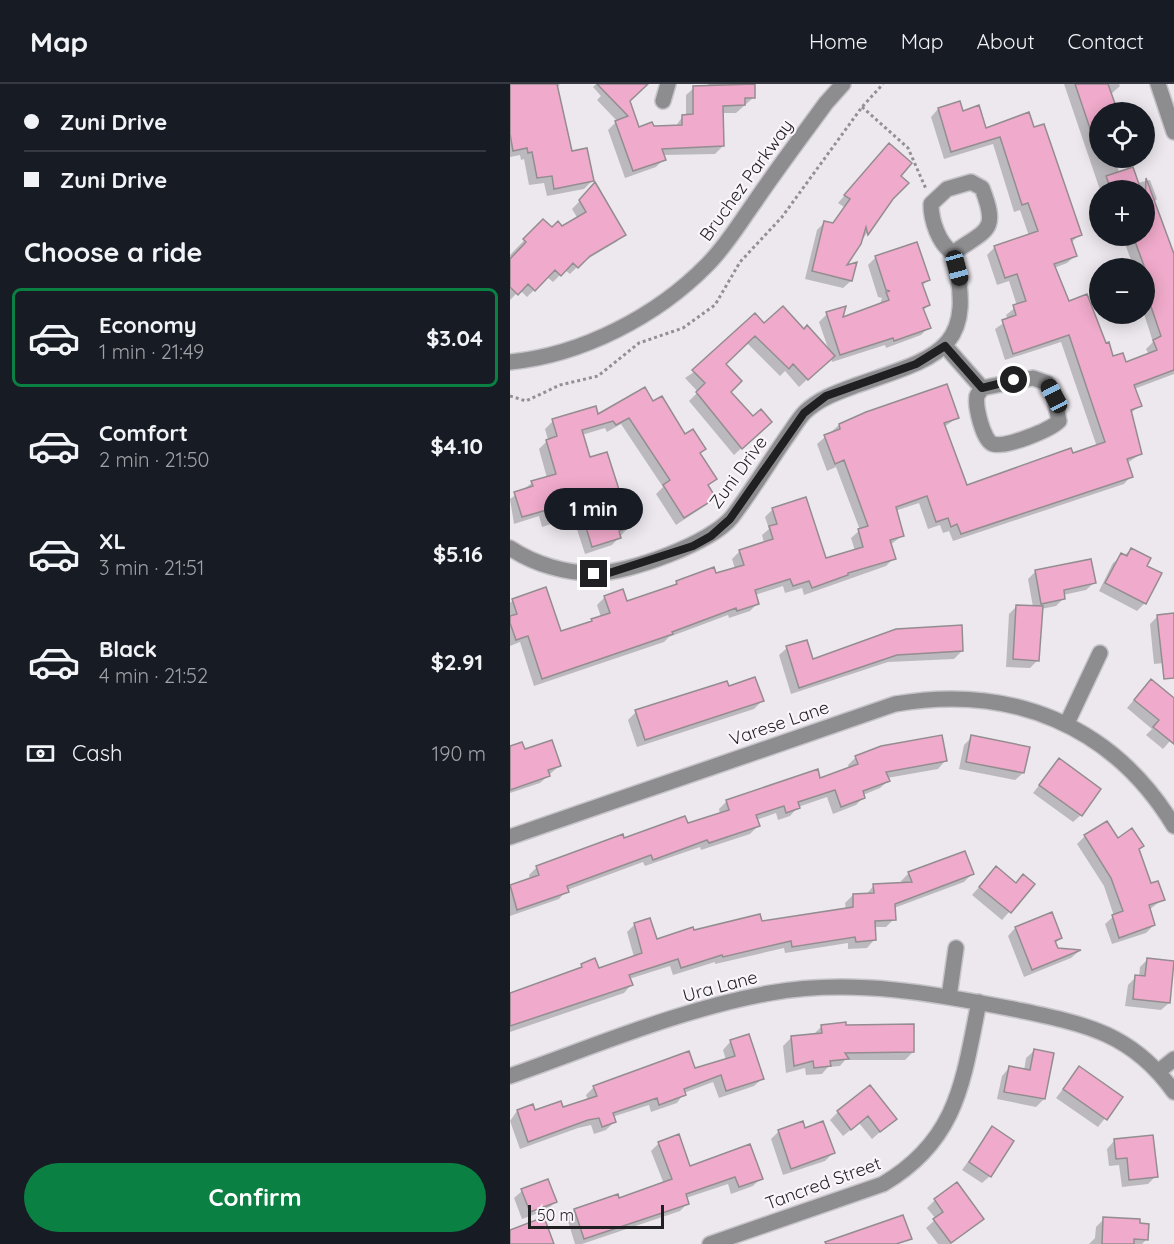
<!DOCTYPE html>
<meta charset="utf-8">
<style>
body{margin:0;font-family:Quicksand,sans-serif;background:#20242c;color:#f1f3f6;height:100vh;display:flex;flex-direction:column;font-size:22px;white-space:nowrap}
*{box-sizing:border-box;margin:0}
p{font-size:20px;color:#9ea1a6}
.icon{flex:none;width:33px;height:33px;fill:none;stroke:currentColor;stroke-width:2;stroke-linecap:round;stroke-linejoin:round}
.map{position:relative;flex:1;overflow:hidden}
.sheet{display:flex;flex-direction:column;background:#171b24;width:510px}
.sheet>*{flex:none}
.banner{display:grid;align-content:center;height:132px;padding:0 24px;background:#171b24}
.controls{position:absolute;left:579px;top:18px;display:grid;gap:12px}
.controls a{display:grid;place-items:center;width:66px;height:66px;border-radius:50%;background:#171b24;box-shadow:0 3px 15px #0003;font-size:30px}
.scale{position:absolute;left:18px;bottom:15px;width:136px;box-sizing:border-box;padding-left:6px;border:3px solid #201f21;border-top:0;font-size:16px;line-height:21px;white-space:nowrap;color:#201f21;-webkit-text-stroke:4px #faf5fb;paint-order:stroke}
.end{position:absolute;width:27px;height:27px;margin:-14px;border:8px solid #201f21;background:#fff;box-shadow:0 0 0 3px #fff}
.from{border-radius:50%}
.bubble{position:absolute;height:42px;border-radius:21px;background:#171b24;box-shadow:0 3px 15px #0003;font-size:20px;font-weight:700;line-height:42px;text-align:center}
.car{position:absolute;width:18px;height:36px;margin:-18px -9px;border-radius:8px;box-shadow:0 0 4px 2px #0007;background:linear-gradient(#222 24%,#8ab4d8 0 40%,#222 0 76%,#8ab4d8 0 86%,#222 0)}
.banner b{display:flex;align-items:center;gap:21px;height:57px;font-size:22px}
.banner b+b{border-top:2px solid #363941}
.banner i{width:15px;height:15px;background:#f1f3f6}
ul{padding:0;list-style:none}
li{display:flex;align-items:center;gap:18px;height:99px;margin:0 12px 9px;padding:0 12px;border:3px solid transparent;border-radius:9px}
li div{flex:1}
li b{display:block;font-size:22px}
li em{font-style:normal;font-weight:700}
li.selected{border-color:#0b8043}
li>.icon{width:54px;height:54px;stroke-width:1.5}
h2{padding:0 24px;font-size:27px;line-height:72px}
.pay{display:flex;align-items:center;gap:15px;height:66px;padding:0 24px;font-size:22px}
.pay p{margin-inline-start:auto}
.action{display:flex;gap:12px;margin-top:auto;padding:12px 24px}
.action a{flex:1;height:69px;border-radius:36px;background:#0b8043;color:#fff;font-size:24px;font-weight:700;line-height:69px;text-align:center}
header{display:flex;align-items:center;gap:36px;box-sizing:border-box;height:84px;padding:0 30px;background:#171b24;border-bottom:2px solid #363941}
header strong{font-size:28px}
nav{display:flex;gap:33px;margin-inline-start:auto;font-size:21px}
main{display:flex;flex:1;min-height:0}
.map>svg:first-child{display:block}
.shadow{fill:#0003}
.building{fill:#f0aacb;stroke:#948d90;stroke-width:1.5}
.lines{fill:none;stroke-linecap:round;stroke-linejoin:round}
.minor-casing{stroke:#c7c4c9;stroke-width:18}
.path{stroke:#939094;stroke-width:3;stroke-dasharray:3 3;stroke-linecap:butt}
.minor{stroke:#8d8d90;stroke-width:15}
.route{stroke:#201f21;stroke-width:8}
.labels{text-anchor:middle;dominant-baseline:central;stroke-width:4.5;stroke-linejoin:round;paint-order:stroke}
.street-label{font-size:18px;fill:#201f21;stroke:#faf5fb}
</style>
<header>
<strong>Map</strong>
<nav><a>Home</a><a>Map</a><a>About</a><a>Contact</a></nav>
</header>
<main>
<section class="sheet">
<div class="banner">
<b><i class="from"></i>Zuni Drive</b>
<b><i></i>Zuni Drive</b>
</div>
<h2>Choose a ride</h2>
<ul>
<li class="selected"><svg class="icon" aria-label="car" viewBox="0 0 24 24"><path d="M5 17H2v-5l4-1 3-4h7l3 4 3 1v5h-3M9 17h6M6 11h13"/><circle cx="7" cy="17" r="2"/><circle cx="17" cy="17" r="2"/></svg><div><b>Economy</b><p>1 min · 21:49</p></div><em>$3.04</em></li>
<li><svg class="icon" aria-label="car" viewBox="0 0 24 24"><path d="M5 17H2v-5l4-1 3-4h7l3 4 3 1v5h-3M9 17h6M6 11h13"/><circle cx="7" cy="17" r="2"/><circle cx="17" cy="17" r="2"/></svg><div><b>Comfort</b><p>2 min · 21:50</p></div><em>$4.10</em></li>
<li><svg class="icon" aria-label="car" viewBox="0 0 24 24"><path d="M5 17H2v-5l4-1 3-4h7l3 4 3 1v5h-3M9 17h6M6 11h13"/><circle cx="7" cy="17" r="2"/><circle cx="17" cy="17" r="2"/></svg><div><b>XL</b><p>3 min · 21:51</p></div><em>$5.16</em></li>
<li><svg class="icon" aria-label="car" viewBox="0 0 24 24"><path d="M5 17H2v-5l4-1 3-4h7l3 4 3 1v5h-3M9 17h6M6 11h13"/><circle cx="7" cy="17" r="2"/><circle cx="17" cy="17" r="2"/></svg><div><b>Black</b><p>4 min · 21:52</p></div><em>$2.91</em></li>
</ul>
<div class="pay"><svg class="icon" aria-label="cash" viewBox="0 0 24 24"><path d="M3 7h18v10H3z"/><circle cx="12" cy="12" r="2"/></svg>Cash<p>190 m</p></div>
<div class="action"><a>Confirm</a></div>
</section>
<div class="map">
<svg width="664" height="1160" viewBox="0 0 664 1160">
<rect width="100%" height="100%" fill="#ece8ee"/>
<!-- shadow -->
<path class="shadow" d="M0,0H50L47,4L60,69L82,97L74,105L37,112L34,99L19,101L14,75L11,76L10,71L0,73Z
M86,0H136L118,17L128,45L165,43L173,32H176V11L184,4L198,3V0H244V13L226,29H211L213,62L205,70L153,71L154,75L146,83L115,94L98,46L107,37L87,16L91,12L83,3Z
M554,0H609L610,2L600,11L606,28H590V74H617L607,82L614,102L640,96L647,115L644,118L664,180V290L624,305L630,321L620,330L631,370L617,379L621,392L614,400L443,457L439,447L433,449L430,441L418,445L409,419L385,427L392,452L380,461L384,474L376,482L294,511L292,504L275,509L273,502L245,511L248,519L240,527L219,534L218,531L159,553L154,558L24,602L10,558L0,562V519L3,516L50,549L79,540L91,533L87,521L95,513L116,518L162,503L167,498L225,485L222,475L230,467L254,459L252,451L259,445L255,433L263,425L315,476L345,467L341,454L350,446L326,383L317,387L307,360L329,341L447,334L434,343L456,403L587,363L551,258L495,276L485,245L498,236L496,231L507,222L499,197L487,201L477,171L485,163L519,152L510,126L504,128L483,60L434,75L421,33L428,25L449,19L452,28L475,45L518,30L570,150L561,159L565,172L557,179L544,184L558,219L576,212L602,273L615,280L639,271L636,265L643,258L634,230V184H624L612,152H634V106H590Z
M371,69L389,93L382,114L332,184L341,197L333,204L295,195L307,146L315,138L322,140L334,123L328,119Z
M85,101L114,150L106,158L71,179L60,190L55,186L43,198L37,193L17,213L10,206L0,216V171L33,137L42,145L52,144L68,135L62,125Z
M366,173L418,196L412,202L418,221L413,227L419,243L411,251L376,264L375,261L322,278L321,273L289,303L275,287L270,292L237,259L214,280L219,308L252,345L224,371L179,317L188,308L175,294L254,241L294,247L319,267L309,238L317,230L331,235L370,220L372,214L368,213L358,181Z
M143,319L174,352L194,365L189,370L205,395L197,403L204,413L196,421L166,441L146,410L153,403L111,340L97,348L95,344L72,351L79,375L119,443L102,461L75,470L63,433L32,443L29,432L4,440L0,415L22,399L37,394L29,365L38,356L35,345L43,337L88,332Z
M621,466L635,482V519L627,527L589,507L603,479Z
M525,488L584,499L576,506L553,511L554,514L546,522L531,525L528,576L520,584L496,583L499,530L507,522L523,523L518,495Z
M648,532L664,578L644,580L640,540Z
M387,546L452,567L444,575L378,578L281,610L269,571L277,564L302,577Z
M218,604L252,617L244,625L127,663L118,636L126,628Z
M633,605L660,657L653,665L636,651L642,645L617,624Z
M462,653L513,689L505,696L449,685L454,661Z
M0,664L14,667L49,682L30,699L0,709Z
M346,673L435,677L428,685L377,694L378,697L370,704L353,711L354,713L346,721L323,730L317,713L288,723L280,732L268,736L266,729L246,736L248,742L240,750L191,766L190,763L135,782L133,778L57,806L49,815L0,832V803L20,796L19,791L27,783L113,756L177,741L210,730L209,725L217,717L310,696L339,685L338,681Z
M549,676L571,731L563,738L523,709Z
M575,752L607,756L653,815L639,826L644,841L636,849L602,860L595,840L604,832L594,802L567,760Z
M486,784L505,800L523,801L492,836L462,811Z
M399,789L462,790L454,798L384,824V835L376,843H364V856L357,864L338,865V859L275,869L274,864L205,880V878L163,891L160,882L119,895L121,901L114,909L0,948V910L66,887L72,881L88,886L124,873L117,848L124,841L146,857L183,848L336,826L335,819L343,811H356L364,801L392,800L391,797Z
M505,844L550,854L545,860L547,865L568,868L561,874L514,893L498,852Z
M638,875L659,919L651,926L615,922L618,901L626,893H629L630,883Z
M312,942L403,968L395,976H335L330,982L318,983L312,990L296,991L295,984L276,989L273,962L281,954L304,950Z
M238,952L252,995L244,1002L209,1014L203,998L174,1009L167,1019L141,1028L139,1021L102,1033L104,1038L96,1046L84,1050L81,1041L68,1044L10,1065L0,1037L7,1027L22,1022L24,1028L52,1024L78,1016L76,1011L84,1003L184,986L216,976L213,966L220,958Z
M524,967L534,1015L526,1023L487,1015L492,992L499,984L514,987L516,974Z
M569,984L611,1014L588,1043L546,1014Z
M328,1028L385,1035L362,1055L349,1039L333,1052L320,1036Z
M292,1039L294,1046L323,1069L315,1077L273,1091L261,1055L268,1048Z
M482,1044L480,1092L472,1099L452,1086Z
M604,1057L646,1092L638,1100L612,1103L609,1081L599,1082L597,1065Z
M149,1059L180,1083L251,1094L243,1102L221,1110L218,1100L176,1114L178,1119L170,1127L72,1160H65L57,1134L64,1126L108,1116L154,1100L141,1067Z
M12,1107L45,1118L37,1126L12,1135L4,1114Z
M425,1116L472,1135L440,1160H428L416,1144L426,1135L417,1124Z
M594,1135L637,1155L632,1160H579L585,1154L586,1143Z"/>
<!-- building -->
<path class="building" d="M0,0H47L62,67L77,64L84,97L44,105L42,92L27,94L22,68L18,69L17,64L3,67L0,50Z
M87,0H138L120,17L129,43L142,38L144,42L172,41V31L183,30V2L245,0V14H235V21L213,22L214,62L152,65L156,76L123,87L105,37L118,32Z
M565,0H598L608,28H590V64L587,65Z
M450,17L453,27L469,21L476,44L519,28L524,43L534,40L572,151L561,155L567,172L544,180L559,217L577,210L596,259L599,258L603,272L613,269L616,278L647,266L643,256L651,252L634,202L640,198L623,152H634L636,94L664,170V286L624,301L632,322L621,326L632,370L617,375L623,393L451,450L447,440L441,443L438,434L426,438L417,412L386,423L394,452L380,456L386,475L338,489V491L302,504L299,497L283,502L280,495L245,506L249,520L227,527L226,524L162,548L163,550L32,595L18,552L6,556L0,539V532L7,530L2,515L36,503L51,547L82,537L81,535L100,529L94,512L113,505L117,517L167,500L166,497L204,483L206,489L234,481L229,466L263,455L259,442L267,440L262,424L296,413L316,474L353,463L348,445L358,442L334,376L325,380L314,351L330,345L329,340L356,328L437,300L449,334L434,339L457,401L561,364L563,369L595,358L559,251L503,270L492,236L506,231L503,221L516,217L507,190L495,194L484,162L528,147L518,119L512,121L490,53L441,68L428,24Z
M379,59L402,79L391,92L399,99L383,115L358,151L356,143L351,160L337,181L347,178L342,197L302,187L314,137L323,139L340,115L334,111Z
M623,83L631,106H601L596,92Z
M85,98L116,151L80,172L68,184L63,179L51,192L45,186L25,207L18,200L8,211L0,203V175L16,158L13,155L33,135L42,143L48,137L52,142L76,128L69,116Z
M407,158L420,196L412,199L420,221L413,224L421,244L384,257L383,254L330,271L316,228L336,222L333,233L379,216L376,208L380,207L376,206L365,172Z
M273,222L294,245L297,241L325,272L298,296L283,280L279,285L245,252L216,280L232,297L221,308L243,332L251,325L262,338L232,365L186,308L195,299L182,286L245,229L254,239Z
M135,303L143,317L152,312L175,350L183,345L196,365L190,369L207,395L198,401L206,414L174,434L153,401L160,396L119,334L106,341L103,337L72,346L80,373L97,368L121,443L109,447L111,454L82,463L71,427L40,436L37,426L12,433L4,408L23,402L21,397L46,390L36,356L47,352L42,335L86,322L88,330Z
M621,464L641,474L637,482L652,489L636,520L595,499L611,469L617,472Z
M581,475L586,499L554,506L555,515L531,520L525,486Z
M506,521L533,522L529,577L503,575Z
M664,529V594L654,595L647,531Z
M452,541L453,567L387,571L289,604L276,562L297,556L303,575L386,545Z
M245,593L254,617L135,656L125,626L217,597L219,602Z
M641,595L664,614V660L643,643L649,636L624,616Z
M432,651L437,677L376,688L380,697L353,707L355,714L331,723L325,706L288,718L290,724L276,729L274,722L246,731L250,742L199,759L197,756L143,776L141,771L57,802L59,808L7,826L0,801L29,791L26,782L113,750L114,754L175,732L178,739L219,726L216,716L308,685L310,694L348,680L345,672L371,662Z
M461,651L520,663L514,689L456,678Z
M42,656L51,682L38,686L40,692L0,706V662L12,658L15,665Z
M549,674L591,705L572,732L529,701Z
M597,737L608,754L622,744L634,762L629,765L641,799L648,797L655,816L639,821L645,841L609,854L602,831L613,827L601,794L574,751Z
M455,767L464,790L385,820L386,836L365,837L366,856L346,858L345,853L282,863L281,857L213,873L212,871L171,884L168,875L119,891L123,901L0,942V909L72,883L71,880L85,874L89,884L132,869L124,839L140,834L147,855L183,843L184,846L250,830L252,837L343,823V810L364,809L363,800L402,798L398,788Z
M486,782L506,799L513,790L525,800L501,829L469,803Z
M542,828L552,854L545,857L548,864L571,866L522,886L505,843Z
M637,874L664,877L660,919L623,915L625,891L635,892Z
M336,938V941L404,940V968L335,969L339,975L320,977L321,982L304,984L303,977L284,982L281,952L312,949L311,941Z
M239,950L254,995L216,1007L211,991L174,1005L176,1011L149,1021L147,1014L103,1029L106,1038L92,1043L89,1034L78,1036L18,1058L7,1026L23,1020L25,1026L51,1017L53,1023L87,1012L83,1002L179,967L185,984L225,972L220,956Z
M524,965L544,969L535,1015L494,1008L499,982L520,986Z
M569,982L613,1013L597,1036L553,1005Z
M360,1001L387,1035L370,1048L358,1032L341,1046L327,1027Z
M293,1037L295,1044L313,1037L325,1069L281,1085L268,1046Z
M482,1042L504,1057L481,1093L459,1078Z
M169,1050L180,1082L240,1060L253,1095L229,1103L225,1093L176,1110L179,1120L74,1155L64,1125L108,1110L109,1114L162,1095L148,1058Z
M643,1051L648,1093L619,1096L617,1074L606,1075L604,1055Z
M38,1095L47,1118L20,1128L11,1105Z
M447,1098L474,1135L441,1159L423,1135L433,1128L424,1115Z
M393,1131L402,1155L386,1160H316L315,1158Z
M34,1133L44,1160H0V1146Z
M593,1133L630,1135V1139L639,1140L638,1156L624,1155V1160H592Z"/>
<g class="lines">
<defs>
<path id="minor" d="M648,0L664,48
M153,17L158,0
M461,98L472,104C489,148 477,145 443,169C429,160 421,137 421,120L437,105Z
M435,262L472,304
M0,278C72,271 147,232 197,181C216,162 229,140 244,119C267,85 292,52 316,19L333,0
M523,294L537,299L544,312L549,337C540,346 496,364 483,360C473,357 465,322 467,312C468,309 471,307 472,304Z
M0,464C24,480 57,490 86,489C119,489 201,459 222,433C241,408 258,380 276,354C282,346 288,335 295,328C310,314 328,308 347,301C427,273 468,267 443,169
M557,639L590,569
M0,753L385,620C500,600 602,640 664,742
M439,913L446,864
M649,987L664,975
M0,992C85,962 171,925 260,909C343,894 427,910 508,926C575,940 622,949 664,1008
M200,1160L373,1100C448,1056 453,997 469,918"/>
</defs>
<!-- minor casing -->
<use href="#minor" class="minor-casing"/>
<!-- path -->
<path class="path" d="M352,23L398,64L416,105
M0,312L16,317L50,301L88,292L129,259L173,244L205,221L230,178L272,133L352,23L373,0"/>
<!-- minor -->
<use href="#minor" class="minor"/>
</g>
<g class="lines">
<!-- route -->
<path class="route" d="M84,490L99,489L183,462L201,452L220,435L294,329L316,312L406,280L435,262L472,304L504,296"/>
</g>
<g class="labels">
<!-- street labels -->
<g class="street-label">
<text transform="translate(236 96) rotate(-54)">Bruchez Parkway</text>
<text transform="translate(228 388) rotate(-54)">Zuni Drive</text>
<text transform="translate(269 639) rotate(-19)">Varese Lane</text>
<text transform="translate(210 902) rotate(-15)">Ura Lane</text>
<text transform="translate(313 1099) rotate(-20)">Tancred Street</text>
</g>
</g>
</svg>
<div class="controls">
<a><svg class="icon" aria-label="locate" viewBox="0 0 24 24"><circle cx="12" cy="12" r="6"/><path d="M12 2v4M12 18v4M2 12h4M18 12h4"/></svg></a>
<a>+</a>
<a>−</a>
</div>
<div class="scale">50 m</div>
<i class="end from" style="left:504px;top:296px"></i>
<i class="end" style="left:84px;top:490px"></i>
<div class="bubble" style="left:34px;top:404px;width:99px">1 min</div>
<i class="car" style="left:447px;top:184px;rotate:165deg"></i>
<i class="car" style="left:544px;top:312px;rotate:332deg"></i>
</div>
</main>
